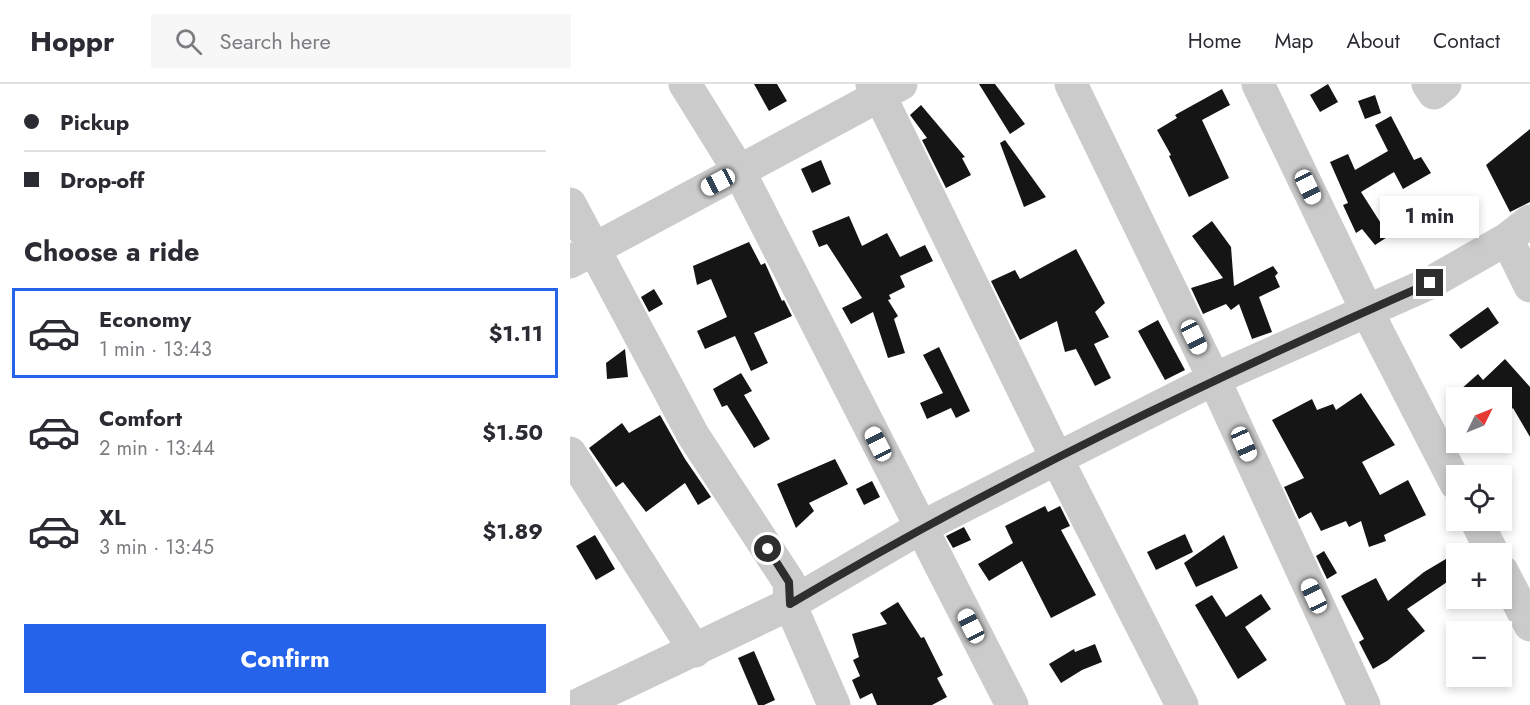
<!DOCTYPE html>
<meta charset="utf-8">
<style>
body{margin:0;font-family:Jost,sans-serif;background:#f7f7f7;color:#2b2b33;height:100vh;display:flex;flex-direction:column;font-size:22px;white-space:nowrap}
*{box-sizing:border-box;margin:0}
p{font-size:20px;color:#7c7c81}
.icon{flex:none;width:33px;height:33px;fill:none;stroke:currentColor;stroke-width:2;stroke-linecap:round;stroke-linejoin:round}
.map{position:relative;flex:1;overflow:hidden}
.details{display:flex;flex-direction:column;background:#fff;width:570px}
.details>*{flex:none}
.hud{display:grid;align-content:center;height:132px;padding:0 24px;background:#fff}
.needle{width:39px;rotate:47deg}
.controls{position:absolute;left:876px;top:303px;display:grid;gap:12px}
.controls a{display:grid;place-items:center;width:66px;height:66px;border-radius:0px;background:#fff;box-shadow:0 3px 9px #0003;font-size:30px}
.end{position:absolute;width:27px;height:27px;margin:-14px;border:8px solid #2e2e2e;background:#fff;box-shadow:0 0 0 3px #fff}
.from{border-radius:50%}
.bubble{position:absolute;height:42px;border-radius:0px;background:#fff;box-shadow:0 3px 9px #0003;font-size:20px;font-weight:700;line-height:42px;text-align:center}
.car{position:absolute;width:18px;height:36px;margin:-18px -9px;border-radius:8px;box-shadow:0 0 4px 2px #0007;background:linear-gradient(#fff 24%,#345 0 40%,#fff 0 76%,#345 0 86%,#fff 0)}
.hud b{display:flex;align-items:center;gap:21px;height:57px;font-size:22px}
.hud b+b{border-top:2px solid #e1e1e2}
.hud i{width:15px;height:15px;background:#2b2b33}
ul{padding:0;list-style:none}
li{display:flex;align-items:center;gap:18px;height:90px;margin:0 12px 9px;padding:0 12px;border:3px solid transparent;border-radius:0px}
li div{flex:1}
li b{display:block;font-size:22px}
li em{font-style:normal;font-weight:700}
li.on{border-color:#2563eb}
li>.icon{width:54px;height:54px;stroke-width:1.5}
h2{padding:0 24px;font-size:27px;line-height:72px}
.cta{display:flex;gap:12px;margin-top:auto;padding:12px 24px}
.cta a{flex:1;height:69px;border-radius:0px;background:#2563eb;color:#fff;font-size:24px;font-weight:700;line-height:69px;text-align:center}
header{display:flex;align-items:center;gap:36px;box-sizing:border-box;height:84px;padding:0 30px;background:#fff;border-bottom:2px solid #e1e1e2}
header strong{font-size:28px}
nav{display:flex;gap:33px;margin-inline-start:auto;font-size:21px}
.search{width:420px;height:54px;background:#f7f7f7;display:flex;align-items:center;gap:15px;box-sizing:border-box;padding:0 21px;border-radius:0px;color:#7c7c81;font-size:22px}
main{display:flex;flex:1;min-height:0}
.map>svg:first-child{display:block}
.building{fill:#151515}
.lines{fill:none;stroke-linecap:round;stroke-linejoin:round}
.minor{stroke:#cbcbcb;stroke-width:33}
.route{stroke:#2e2e2e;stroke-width:8}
</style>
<header>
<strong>Hoppr</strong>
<div class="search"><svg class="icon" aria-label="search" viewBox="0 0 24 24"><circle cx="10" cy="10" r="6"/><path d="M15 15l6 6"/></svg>Search here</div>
<nav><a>Home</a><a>Map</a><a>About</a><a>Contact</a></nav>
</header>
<main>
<section class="details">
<div class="hud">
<b><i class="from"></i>Pickup</b>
<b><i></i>Drop-off</b>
</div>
<h2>Choose a ride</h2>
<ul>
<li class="on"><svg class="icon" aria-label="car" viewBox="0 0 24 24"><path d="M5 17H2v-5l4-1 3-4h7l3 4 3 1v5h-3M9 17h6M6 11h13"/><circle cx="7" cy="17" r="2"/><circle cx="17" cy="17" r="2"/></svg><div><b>Economy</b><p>1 min · 13:43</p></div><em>$1.11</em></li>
<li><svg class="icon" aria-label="car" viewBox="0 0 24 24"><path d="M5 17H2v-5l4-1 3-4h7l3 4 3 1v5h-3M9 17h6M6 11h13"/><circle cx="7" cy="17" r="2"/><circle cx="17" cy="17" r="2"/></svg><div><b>Comfort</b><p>2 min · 13:44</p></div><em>$1.50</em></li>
<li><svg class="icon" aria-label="car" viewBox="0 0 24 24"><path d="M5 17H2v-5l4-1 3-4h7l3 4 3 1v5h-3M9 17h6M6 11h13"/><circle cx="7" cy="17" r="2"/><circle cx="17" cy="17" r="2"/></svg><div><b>XL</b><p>3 min · 13:45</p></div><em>$1.89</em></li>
</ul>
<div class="cta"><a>Confirm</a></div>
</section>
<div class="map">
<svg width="960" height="621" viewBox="0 0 960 621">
<rect width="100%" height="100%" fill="#fff"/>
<!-- building -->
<path class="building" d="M184,0H207L217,17L199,27Z
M409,0H425L455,40L440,50Z
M758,0L768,18L750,28L740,11Z
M652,5L660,21L632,36L659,94L619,113L599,72L601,71L587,46L607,34L605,31Z
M805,11L811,29L795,35L788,17Z
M351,21L395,73L392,74L401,91L376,104L352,56L357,54L340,31Z
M821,32L844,76L851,73L861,89L833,105L824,88L791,108L819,152L805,161L792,145L786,149L773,121L778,119L760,78L778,70L785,86L818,67L805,41Z
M960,45V118L940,128L916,81Z
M435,56L476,113L454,123L430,59Z
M251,76L261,100L242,109L231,85Z
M279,132L292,162L317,149L330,173L355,161L363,177L330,192L335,203L319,211L321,215L318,216L328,232L324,235L335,269L318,274L303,228L281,240L272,224L292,214L257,160L249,163L242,147Z
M642,137L661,163L664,202L703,182L708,189L705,192L710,203L689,213L702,248L682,255L669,220L661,226L656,220L633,230L621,204L653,194L622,152Z
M179,158L191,181L195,179L212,217L214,216L222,232L184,249L198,279L181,287L165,252L135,265L127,247L157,233L141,195L127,201L123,182Z
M506,165L535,219L525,228L539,253L524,260L541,294L525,302L506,265L495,268L487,237L450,256L421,197L445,186L450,195Z
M84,205L93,220L79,228L71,213Z
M918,223L929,239L891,265L879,251Z
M588,236L615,286L595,296L568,247Z
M369,263L400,327L386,334L381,324L357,335L350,319L373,309L353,271Z
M55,265L58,293L37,295L36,279Z
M935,275L960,303V353L943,324L932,334V314H881L908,290L913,296Z
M171,289L182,307L174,311L200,355L184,364L157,321L152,323L143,305Z
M791,309L825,361L792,378L810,411L838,396L856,431L814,451L816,457L799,463L791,437L779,443L776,437L751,447L741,428L729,435L714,403L734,394L702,336L742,315L747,326L763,320L766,326Z
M90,331L115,375L141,413L128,421L115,399L76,428L53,398L46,403L19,364L52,339L59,349Z
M265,375L278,400L239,419L244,427L226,444L207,400Z
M302,397L310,413L294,421L286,405Z
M475,422L478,428L490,422L500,442L491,446L526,511L481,534L452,477L419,497L408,480L443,459L435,442Z
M394,443L401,456L383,464L376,452Z
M615,450L623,468L586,486L577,468Z
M25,451L45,485L26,496L6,462Z
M654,451L668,484L626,503L614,479Z
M754,467L767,489L757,495L746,472Z
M886,469V492L837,525L855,547L817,577L803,585L789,558L794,555L771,512L806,494L818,517L854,488Z
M691,510L701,525L675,543L697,576L668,595L625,521L642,511L656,533Z
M328,518L351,554L354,553L373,591L367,594L377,613L362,621H307L302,609L290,615L282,596L290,592L283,576L289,573L282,550L317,540L310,529Z
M525,560L532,578L512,586L491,599L479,580L504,565L505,568Z
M184,567L205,616L194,621H188L168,574Z"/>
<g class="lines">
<!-- minor -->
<path class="minor" d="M115,0L169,87L442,621
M302,0L311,14L487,375L612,621
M501,0L644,295L794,621
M688,0L797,227L886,400
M858,0L864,9L875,0
M0,120L123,351L219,498L220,520L264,621
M937,155L960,202
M0,178L331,0
M0,369L125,567
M906,436L923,470
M932,487L960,541
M8,621L220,520L350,444L644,295L860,199L937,155L960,137"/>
</g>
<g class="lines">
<!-- route -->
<path class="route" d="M198,465L219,498L220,520C426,398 641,295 860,199"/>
</g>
</svg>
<div class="controls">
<a><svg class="needle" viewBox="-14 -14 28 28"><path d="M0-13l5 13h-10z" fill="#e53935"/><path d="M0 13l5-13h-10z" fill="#7c7c81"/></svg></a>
<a><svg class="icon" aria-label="locate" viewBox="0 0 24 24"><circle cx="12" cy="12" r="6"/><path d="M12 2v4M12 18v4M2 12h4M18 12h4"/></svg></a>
<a>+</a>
<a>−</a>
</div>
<i class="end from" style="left:198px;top:465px"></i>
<i class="end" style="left:860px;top:199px"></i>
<div class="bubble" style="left:810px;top:112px;width:99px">1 min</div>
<i class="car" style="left:148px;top:98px;rotate:242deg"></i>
<i class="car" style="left:738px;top:103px;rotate:154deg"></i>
<i class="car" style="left:624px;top:253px;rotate:154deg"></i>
<i class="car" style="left:308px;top:360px;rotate:333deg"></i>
<i class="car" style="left:674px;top:360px;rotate:156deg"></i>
<i class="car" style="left:744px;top:512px;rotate:335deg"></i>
<i class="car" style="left:401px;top:542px;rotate:333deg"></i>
</div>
</main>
